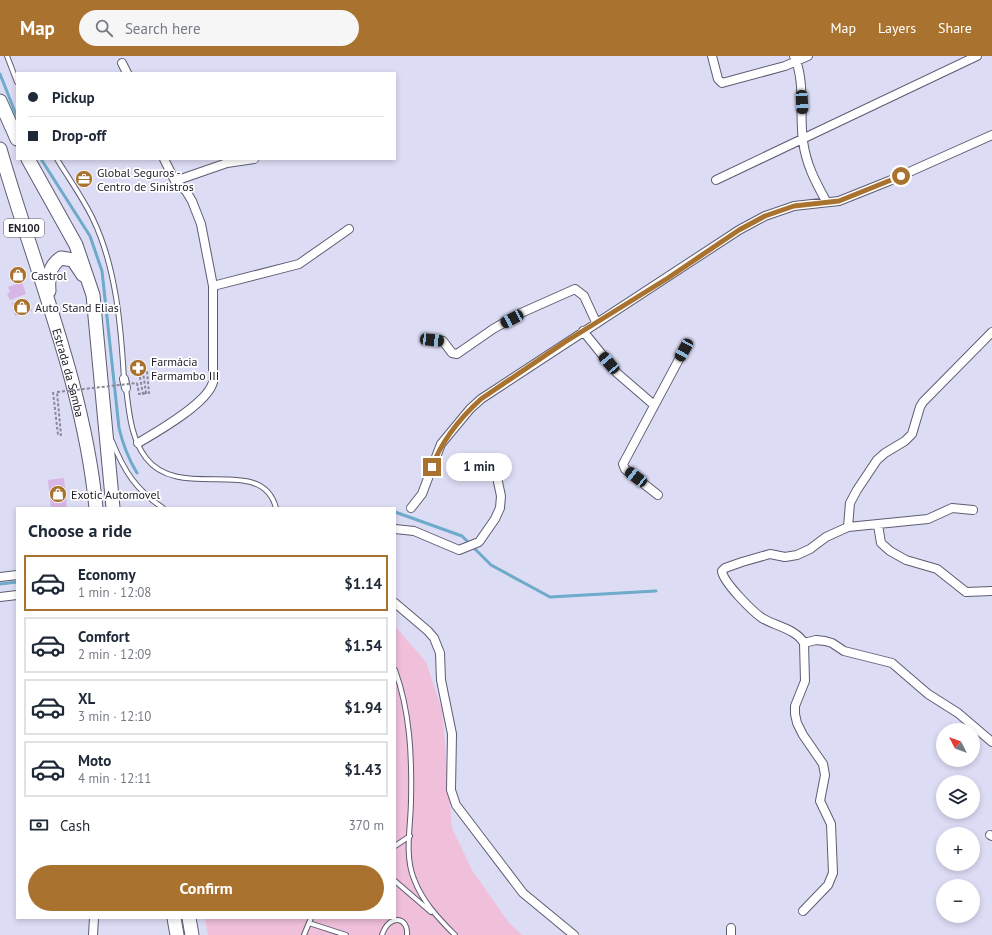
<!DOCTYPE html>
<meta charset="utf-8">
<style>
body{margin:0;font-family:"PT Sans",sans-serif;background:#f6f6f7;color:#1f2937;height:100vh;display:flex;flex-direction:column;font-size:15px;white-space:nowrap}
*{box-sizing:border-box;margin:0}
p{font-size:13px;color:#747a83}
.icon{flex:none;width:22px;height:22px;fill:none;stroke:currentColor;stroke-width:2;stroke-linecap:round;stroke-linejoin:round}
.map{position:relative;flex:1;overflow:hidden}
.panel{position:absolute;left:16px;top:451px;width:380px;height:412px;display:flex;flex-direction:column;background:#fff;border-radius:0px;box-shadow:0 2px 6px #0003}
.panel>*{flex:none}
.top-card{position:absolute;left:16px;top:16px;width:380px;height:88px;border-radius:0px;box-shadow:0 2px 6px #0003;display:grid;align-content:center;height:88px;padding:0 12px;background:#fff}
.needle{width:26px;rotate:312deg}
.buttons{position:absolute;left:936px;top:667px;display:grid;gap:8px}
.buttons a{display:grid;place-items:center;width:44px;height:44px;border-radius:50%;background:#fff;box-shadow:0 2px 6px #0003;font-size:20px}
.end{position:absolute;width:18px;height:18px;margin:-9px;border:5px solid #a9722e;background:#fff;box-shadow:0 0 0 2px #fff}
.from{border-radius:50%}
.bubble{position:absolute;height:28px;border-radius:14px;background:#fff;box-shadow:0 2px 6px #0003;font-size:13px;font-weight:700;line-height:28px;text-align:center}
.car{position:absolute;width:12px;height:24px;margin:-12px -6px;border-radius:5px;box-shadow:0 0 3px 1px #0007;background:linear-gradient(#222 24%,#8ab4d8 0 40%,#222 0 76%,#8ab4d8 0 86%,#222 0)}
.top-card b{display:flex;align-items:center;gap:14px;height:38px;font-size:15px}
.top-card b+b{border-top:1px solid #e0e1e3}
.top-card i{width:10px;height:10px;background:#1f2937}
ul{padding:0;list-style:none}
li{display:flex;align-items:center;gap:12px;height:56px;margin:0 8px 6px;padding:0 4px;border:2px solid #e0e1e3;border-radius:0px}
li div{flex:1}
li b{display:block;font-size:15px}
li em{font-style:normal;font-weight:700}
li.selected{border-color:#a9722e}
li>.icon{width:36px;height:36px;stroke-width:1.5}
h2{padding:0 12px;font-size:18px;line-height:48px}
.pay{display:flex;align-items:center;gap:10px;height:44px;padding:0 12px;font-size:15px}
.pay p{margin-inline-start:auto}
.button{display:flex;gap:8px;margin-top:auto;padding:8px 12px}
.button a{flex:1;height:46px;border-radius:24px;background:#a9722e;color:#fff;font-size:16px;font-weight:700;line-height:46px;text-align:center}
header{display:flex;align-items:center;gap:24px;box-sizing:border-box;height:56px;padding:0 20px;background:#a9722e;color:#fff}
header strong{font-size:19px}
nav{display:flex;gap:22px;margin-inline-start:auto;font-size:14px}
.search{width:280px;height:36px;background:#f6f6f7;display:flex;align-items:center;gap:10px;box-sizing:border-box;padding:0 14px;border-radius:22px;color:#747a83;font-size:15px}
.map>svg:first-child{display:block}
.green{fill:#f0bfda}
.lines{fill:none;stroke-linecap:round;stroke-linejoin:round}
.stream{stroke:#6eaac9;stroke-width:3}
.building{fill:#d7b5e5}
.lane-casing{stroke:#5d5c72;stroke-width:6}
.street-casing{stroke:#5d5c72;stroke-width:10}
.primary-casing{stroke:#5d5c72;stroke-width:15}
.path{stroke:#88889a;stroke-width:2;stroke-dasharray:3 2;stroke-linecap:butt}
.lane{stroke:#fff;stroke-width:4}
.street{stroke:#fff;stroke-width:8}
.primary{stroke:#fff;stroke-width:13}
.path-bridge{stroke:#88889a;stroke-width:2;stroke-dasharray:3 2;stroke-linecap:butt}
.route{stroke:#a9722e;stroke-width:5}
.labels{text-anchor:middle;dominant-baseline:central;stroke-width:3.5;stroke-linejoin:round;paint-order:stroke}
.shield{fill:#fff;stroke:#626268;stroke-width:1}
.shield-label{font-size:11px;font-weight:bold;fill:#1f1f28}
.poi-label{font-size:12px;fill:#1f1f28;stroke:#fff;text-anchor:start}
.street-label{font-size:12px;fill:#1f1f28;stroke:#fff}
</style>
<header>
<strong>Map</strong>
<div class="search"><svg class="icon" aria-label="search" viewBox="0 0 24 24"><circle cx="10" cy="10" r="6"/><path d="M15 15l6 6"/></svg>Search here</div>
<nav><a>Map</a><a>Layers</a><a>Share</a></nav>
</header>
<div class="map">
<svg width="992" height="879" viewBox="0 0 992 879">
<rect width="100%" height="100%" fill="#dddcf5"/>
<!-- green -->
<path class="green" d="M395,570L426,606L442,654L452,772L472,814L509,867L522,879H208L205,862H395Z"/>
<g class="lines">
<!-- stream -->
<path class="stream" d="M0,18L17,61
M41,103L90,180L102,215L119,372C123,389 128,402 137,417
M395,456L462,480L491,509L550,541L656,535
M0,528L17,526"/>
</g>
<!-- building -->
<path class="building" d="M22,226L26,238L10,244L7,238L10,236L8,231Z
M28,243L32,255L15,260L12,247Z
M64,422L67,452H51L48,424Z"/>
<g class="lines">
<defs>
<path id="lane" d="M7,0L17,26
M57,103C69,123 83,142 93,163C116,211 121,270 124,323
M126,332C129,356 131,383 146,402C180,447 262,397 276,452
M112,385C124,415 136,434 163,452
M395,614C410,655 412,700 411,744C411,769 404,799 414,823C422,845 438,862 455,879
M395,790L410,780
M395,825L431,856
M309,867L346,879
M304,879L311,862
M382,879C389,857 409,861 407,879"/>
<path id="street" d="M712,0L718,23L722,27L785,10L808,0
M794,0C806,26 799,57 803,85C806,108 815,125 826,145
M122,7L127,17
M716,124L977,0
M175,125L227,107L254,103
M213,230L299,208L349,173
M583,275L617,317L654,349
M432,283L443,285L452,297L457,298L493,273L521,257L575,233L584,240L596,266
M124,323L126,332
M138,387C157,376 208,347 213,326V230L201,168L192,145L186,135L175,125L164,103
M658,439L625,413L623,408L684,294
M411,452L422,438L441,388L470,353L481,343L739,174L765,160L794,150L839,145L889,125L992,79
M878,469L881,487L890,495L906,504L937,513L966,536L992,535
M848,471L850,447L857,434L877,404L885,397L905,385L912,378L920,351L923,346L992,276
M395,473L414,475L459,494L479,486L495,463L500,452L501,440L498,426
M0,521L17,519
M0,541L17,539
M395,547L428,575L434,582L440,597L441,624L452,678L451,734L456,749L523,837L574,879
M804,587L816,584L825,585L832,587L844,595L892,607L928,638L958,657L992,686
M990,779L992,780
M803,855L828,829L833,817L831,768L820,745L825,719L823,708L803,679L797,667L795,658V650L805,625L804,587C796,573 775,570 762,562C752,555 723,526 722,515L725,512L742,506L770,498L785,501L797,499L810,493L826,481L848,471L928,463L952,452L973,454
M93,879L94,862
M731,879V872"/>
<g id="primary">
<path d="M0,45L17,83"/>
<path id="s1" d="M0,93C34,212 84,328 96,452"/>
<path d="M28,103L76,189L93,239L113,452"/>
<path d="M49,235C48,221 49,210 61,202L73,204L83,219"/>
<path d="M174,862L177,879"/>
<path d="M189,862L192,879"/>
</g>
</defs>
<!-- lane casing -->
<use href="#lane" class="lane-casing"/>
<!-- street casing -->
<use href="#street" class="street-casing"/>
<!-- primary casing -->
<use href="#primary" class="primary-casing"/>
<!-- path -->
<path class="path" d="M137,327L139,338L149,337L147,316H143L146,337L143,338L139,316
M53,336L58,379H61L57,336"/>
<!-- lane -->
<use href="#lane" class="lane"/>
<!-- street -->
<use href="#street" class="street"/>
<!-- primary -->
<use href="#primary" class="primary"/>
<!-- path-bridge -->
<path class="path-bridge" d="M57,336L137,327"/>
</g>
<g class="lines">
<!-- route -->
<path class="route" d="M432,411C442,384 459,363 481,343L565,286L668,222L739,174L765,160L794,150L839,145L901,120"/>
</g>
<!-- icons -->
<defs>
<symbol id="office-disc" viewBox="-11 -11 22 22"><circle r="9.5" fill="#a9722e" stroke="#fff"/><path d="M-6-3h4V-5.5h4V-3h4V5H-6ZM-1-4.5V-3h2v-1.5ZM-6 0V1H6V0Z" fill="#fff"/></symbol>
<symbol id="shop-disc" viewBox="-11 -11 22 22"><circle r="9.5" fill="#a9722e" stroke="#fff"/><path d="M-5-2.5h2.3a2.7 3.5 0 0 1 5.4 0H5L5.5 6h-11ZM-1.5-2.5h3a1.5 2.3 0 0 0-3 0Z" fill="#fff"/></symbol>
<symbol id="pharmacy-disc" viewBox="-11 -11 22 22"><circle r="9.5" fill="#a9722e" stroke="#fff"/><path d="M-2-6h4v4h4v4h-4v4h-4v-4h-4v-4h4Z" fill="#fff"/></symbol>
</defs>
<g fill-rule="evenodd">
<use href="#office-disc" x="74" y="113" width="20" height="20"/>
<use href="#shop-disc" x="8" y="209" width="20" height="20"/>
<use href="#shop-disc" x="12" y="241" width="20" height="20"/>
<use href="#pharmacy-disc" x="128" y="302" width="20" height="20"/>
<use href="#shop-disc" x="48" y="428" width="20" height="20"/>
</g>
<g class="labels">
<!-- shield labels -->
<rect class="shield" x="4" y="163" width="40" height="18" rx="3"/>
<g class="shield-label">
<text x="24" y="172">EN100</text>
</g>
<!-- poi labels -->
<g class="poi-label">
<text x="97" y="116">Global Seguros -<tspan x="97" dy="14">Centro de Sinistros</tspan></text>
<text x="31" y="219">Castrol</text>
<text x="35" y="251">Auto Stand Elias</text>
<text x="151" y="305">Farmácia<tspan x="151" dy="14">Farmambo III</tspan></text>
<text x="71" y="438">Exotic Automovel</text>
</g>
<!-- street labels -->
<g class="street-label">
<text stroke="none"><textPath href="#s1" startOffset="234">Estrada da Samba</textPath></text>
</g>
</g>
</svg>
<div class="buttons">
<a><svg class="needle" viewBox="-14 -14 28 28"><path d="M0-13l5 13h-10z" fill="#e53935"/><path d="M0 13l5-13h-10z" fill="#747a83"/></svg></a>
<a><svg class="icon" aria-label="layers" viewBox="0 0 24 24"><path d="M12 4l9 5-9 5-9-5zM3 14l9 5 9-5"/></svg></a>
<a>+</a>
<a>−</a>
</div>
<i class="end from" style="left:901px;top:120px"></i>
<i class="end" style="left:432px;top:411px"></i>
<div class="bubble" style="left:446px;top:397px;width:66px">1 min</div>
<i class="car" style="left:802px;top:46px;rotate:177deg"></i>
<i class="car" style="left:512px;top:263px;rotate:242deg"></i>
<i class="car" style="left:432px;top:284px;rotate:96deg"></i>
<i class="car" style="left:684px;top:294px;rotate:209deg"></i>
<i class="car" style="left:609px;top:307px;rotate:320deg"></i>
<i class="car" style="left:636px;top:421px;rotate:308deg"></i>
<div class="top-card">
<b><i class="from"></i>Pickup</b>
<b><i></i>Drop-off</b>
</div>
<section class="panel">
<h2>Choose a ride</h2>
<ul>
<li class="selected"><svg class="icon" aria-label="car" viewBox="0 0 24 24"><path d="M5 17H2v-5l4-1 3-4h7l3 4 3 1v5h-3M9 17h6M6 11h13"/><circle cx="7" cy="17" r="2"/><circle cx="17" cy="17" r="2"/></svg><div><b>Economy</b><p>1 min · 12:08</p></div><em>$1.14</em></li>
<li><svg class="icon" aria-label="car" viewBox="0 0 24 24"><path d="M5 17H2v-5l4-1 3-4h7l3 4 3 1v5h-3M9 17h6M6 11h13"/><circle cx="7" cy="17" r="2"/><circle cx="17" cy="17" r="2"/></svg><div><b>Comfort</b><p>2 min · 12:09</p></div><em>$1.54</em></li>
<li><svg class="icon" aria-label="car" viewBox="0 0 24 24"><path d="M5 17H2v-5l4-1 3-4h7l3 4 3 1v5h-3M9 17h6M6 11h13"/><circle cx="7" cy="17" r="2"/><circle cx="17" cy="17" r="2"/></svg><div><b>XL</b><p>3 min · 12:10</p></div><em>$1.94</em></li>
<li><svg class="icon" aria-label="car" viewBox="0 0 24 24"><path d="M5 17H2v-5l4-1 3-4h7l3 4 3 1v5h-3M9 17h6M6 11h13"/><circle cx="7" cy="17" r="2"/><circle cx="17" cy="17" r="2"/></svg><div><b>Moto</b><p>4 min · 12:11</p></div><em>$1.43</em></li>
</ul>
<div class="pay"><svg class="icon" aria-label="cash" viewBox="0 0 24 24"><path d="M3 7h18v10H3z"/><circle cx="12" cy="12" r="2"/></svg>Cash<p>370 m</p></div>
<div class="button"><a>Confirm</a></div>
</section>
</div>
